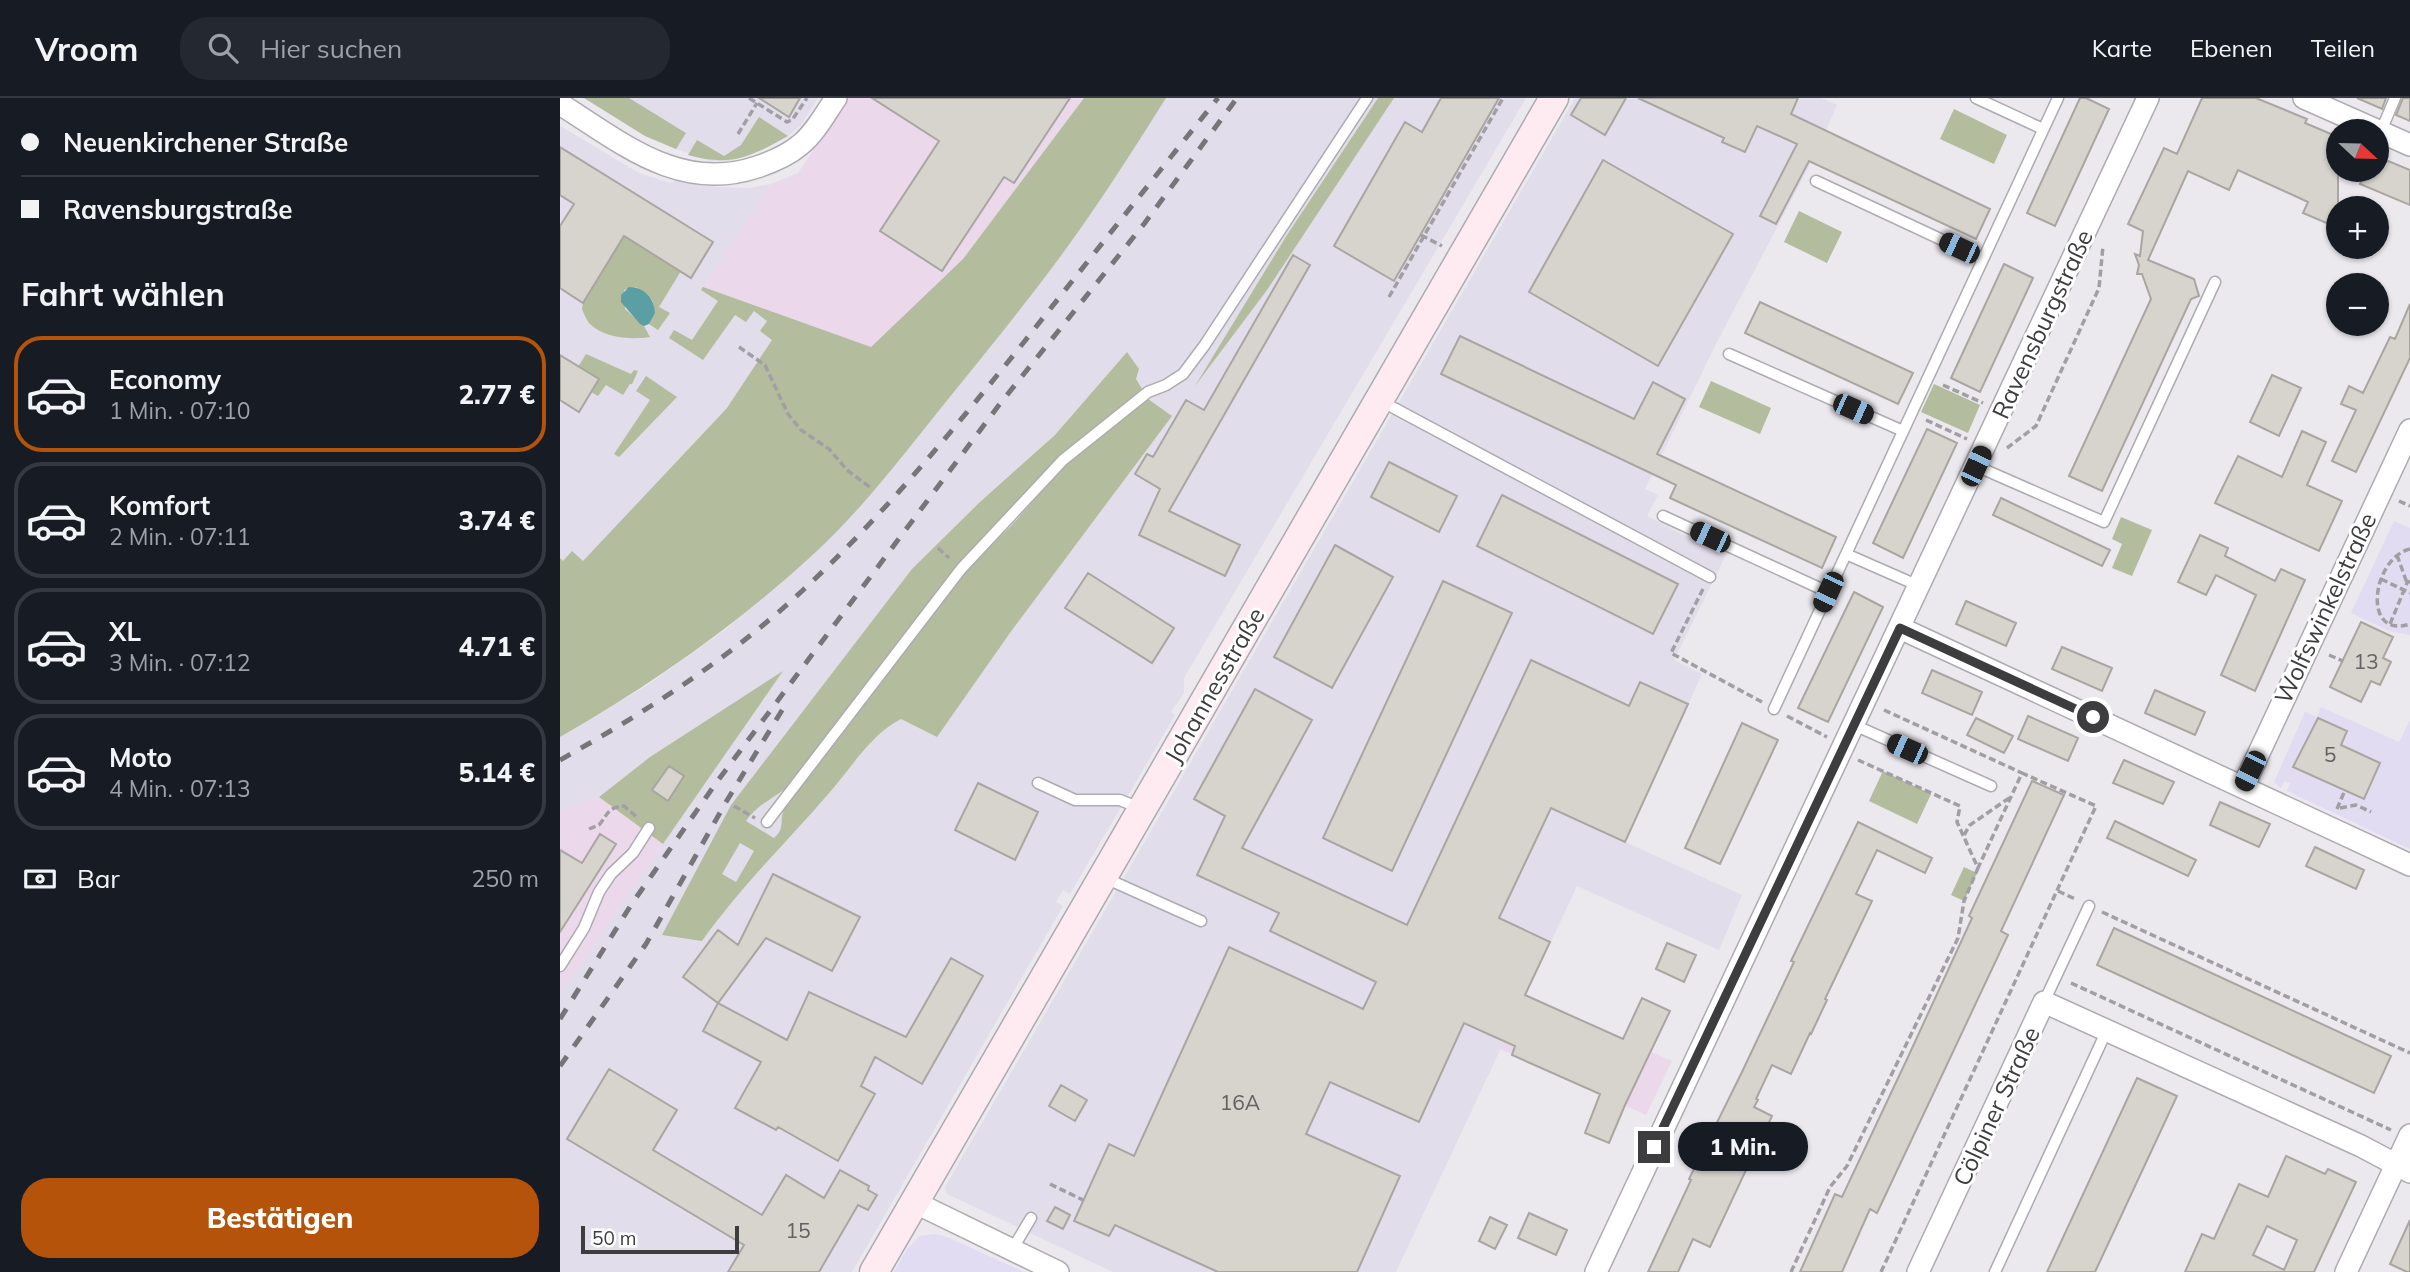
<!DOCTYPE html>
<html lang="de">
<meta charset="utf-8">
<style>
body{margin:0;font-family:Mulish,sans-serif;background:#242831;color:#f1f3f6;height:100vh;display:flex;flex-direction:column;font-size:26px;white-space:nowrap}
*{box-sizing:border-box;margin:0}
p{font-size:23px;color:#9ea1a6}
.icon{flex:none;width:38px;height:38px;fill:none;stroke:currentColor;stroke-width:2;stroke-linecap:round;stroke-linejoin:round}
.map{position:relative;flex:1;overflow:hidden}
.side{display:flex;flex-direction:column;background:#171b24;width:560px}
.side>*{flex:none}
.top-card{display:grid;align-content:center;height:154px;padding:0 21px;background:#171b24}
.needle{width:46px;rotate:112deg}
.tools{position:absolute;left:1766px;top:21px;display:grid;gap:14px}
.tools a{display:grid;place-items:center;width:63px;height:63px;border-radius:50%;background:#171b24;box-shadow:0 2px 5px #0004;font-size:35px}
.scale{position:absolute;left:21px;bottom:18px;width:158px;box-sizing:border-box;padding-left:7px;border:4px solid #3d3c3f;border-top:0;font-size:19px;line-height:24px;white-space:nowrap;color:#3d3c3f;-webkit-text-stroke:5px #fff;paint-order:stroke}
.end{position:absolute;width:32px;height:32px;margin:-16px;border:9px solid #3d3c3f;background:#fff;box-shadow:0 0 0 4px #fff}
.from{border-radius:50%}
.bubble{position:absolute;height:49px;border-radius:24px;background:#171b24;box-shadow:0 2px 5px #0004;font-size:23px;font-weight:800;line-height:49px;text-align:center}
.car{position:absolute;width:21px;height:42px;margin:-21px -10px;border-radius:9px;box-shadow:0 0 5px 2px #0007;background:linear-gradient(#222 24%,#8ab4d8 0 40%,#222 0 76%,#8ab4d8 0 86%,#222 0)}
.top-card b{display:flex;align-items:center;gap:24px;height:66px;font-size:26px}
.top-card b+b{border-top:2px solid #363941}
.top-card i{width:18px;height:18px;background:#f1f3f6}
ul{padding:0;list-style:none}
li{display:flex;align-items:center;gap:21px;height:116px;margin:0 14px 10px;padding:0 7px;border:4px solid #363941;border-radius:28px}
li div{flex:1}
li b{display:block;font-size:26px}
li em{font-style:normal;font-weight:800}
li.on{border-color:#b45309}
li>.icon{width:63px;height:63px;stroke-width:1.5}
h2{padding:0 21px;font-size:32px;line-height:84px}
.pay{display:flex;align-items:center;gap:18px;height:77px;padding:0 21px;font-size:26px}
.pay p{margin-inline-start:auto}
.cta{display:flex;gap:14px;margin-top:auto;padding:14px 21px}
.cta a{flex:1;height:80px;border-radius:28px;background:#b45309;color:#fff;font-size:28px;font-weight:800;line-height:80px;text-align:center}
header{display:flex;align-items:center;gap:42px;box-sizing:border-box;height:98px;padding:0 35px;background:#171b24;border-bottom:2px solid #363941}
header strong{font-size:33px}
nav{display:flex;gap:38px;margin-inline-start:auto;font-size:24px}
.search{width:490px;height:63px;background:#242831;display:flex;align-items:center;gap:18px;box-sizing:border-box;padding:0 24px;border-radius:28px;color:#9ea1a6;font-size:26px}
main{display:flex;flex:1;min-height:0}
.map>svg:first-child{display:block}
.built{fill:#e2ddeb}
.industrial{fill:#ebd9eb}
.education{fill:#e1dcf2}
.green{fill:#b3bc9c;fill-rule:evenodd}
.water{fill:#5a9fa3}
.building{fill:#d7d3cd;stroke:#a9a5a0;stroke-width:2;fill-rule:evenodd}
.lines{fill:none;stroke-linecap:round;stroke-linejoin:round}
.service-casing{stroke:#adabb1;stroke-width:13}
.minor-casing{stroke:#adabb1;stroke-width:24}
.secondary-casing{stroke:#adabb1;stroke-width:31}
.path{stroke:#a19fa4;stroke-width:3.5;stroke-dasharray:7 3.5;stroke-linecap:butt}
.service{stroke:#fff;stroke-width:10}
.minor{stroke:#fff;stroke-width:21}
.secondary{stroke:#feebf1;stroke-width:28}
.rail{stroke:#767579;stroke-width:5;stroke-dasharray:12 12;stroke-linecap:butt}
.route{stroke:#3d3c3f;stroke-width:9}
.labels{text-anchor:middle;dominant-baseline:central;stroke-width:6;stroke-linejoin:round;paint-order:stroke}
.number-label{font-size:21px;fill:#646262}
.street-label{font-size:24px;fill:#3d3c3f;stroke:#fff}
</style>
<header>
<strong>Vroom</strong>
<div class="search"><svg class="icon" aria-label="search" viewBox="0 0 24 24"><circle cx="10" cy="10" r="6"/><path d="M15 15l6 6"/></svg>Hier suchen</div>
<nav><a>Karte</a><a>Ebenen</a><a>Teilen</a></nav>
</header>
<main>
<section class="side">
<div class="top-card">
<b><i class="from"></i>Neuenkirchener Straße</b>
<b><i></i>Ravensburgstraße</b>
</div>
<h2>Fahrt wählen</h2>
<ul>
<li class="on"><svg class="icon" aria-label="car" viewBox="0 0 24 24"><path d="M5 17H2v-5l4-1 3-4h7l3 4 3 1v5h-3M9 17h6M6 11h13"/><circle cx="7" cy="17" r="2"/><circle cx="17" cy="17" r="2"/></svg><div><b>Economy</b><p>1 Min. · 07:10</p></div><em>2.77 €</em></li>
<li><svg class="icon" aria-label="car" viewBox="0 0 24 24"><path d="M5 17H2v-5l4-1 3-4h7l3 4 3 1v5h-3M9 17h6M6 11h13"/><circle cx="7" cy="17" r="2"/><circle cx="17" cy="17" r="2"/></svg><div><b>Komfort</b><p>2 Min. · 07:11</p></div><em>3.74 €</em></li>
<li><svg class="icon" aria-label="car" viewBox="0 0 24 24"><path d="M5 17H2v-5l4-1 3-4h7l3 4 3 1v5h-3M9 17h6M6 11h13"/><circle cx="7" cy="17" r="2"/><circle cx="17" cy="17" r="2"/></svg><div><b>XL</b><p>3 Min. · 07:12</p></div><em>4.71 €</em></li>
<li><svg class="icon" aria-label="car" viewBox="0 0 24 24"><path d="M5 17H2v-5l4-1 3-4h7l3 4 3 1v5h-3M9 17h6M6 11h13"/><circle cx="7" cy="17" r="2"/><circle cx="17" cy="17" r="2"/></svg><div><b>Moto</b><p>4 Min. · 07:13</p></div><em>5.14 €</em></li>
</ul>
<div class="pay"><svg class="icon" aria-label="cash" viewBox="0 0 24 24"><path d="M3 7h18v10H3z"/><circle cx="12" cy="12" r="2"/></svg>Bar<p>250 m</p></div>
<div class="cta"><a>Bestätigen</a></div>
</section>
<div class="map">
<svg width="1850" height="1174" viewBox="0 0 1850 1174">
<rect width="100%" height="100%" fill="#ebe8ee"/>
<!-- built -->
<path class="built" d="M24,0H258L241,27L228,38L205,51L171,63H150L116,51L85,38Z
M606,0H966L624,580V595L611,614L615,617L510,796L503,792L496,804L503,808L292,1174H0V895L221,575L90,659L39,699L0,711V639L86,588L166,531L259,451L308,399L427,252L515,139Z
M1015,0H1261L1277,7L1256,55L1157,244L1085,391L1098,397L1087,418L1165,459L1114,562L1142,576L1065,744L1182,797L1159,852L1017,788L836,1174H553L387,1096L385,1089Z
M0,28L79,75L110,85L117,83L156,89L189,90L211,86L143,189L246,226L23,463L0,476Z"/>
<!-- industrial -->
<path class="industrial" d="M288,0H524L403,161L311,249L143,189L211,86L238,75Z
M39,699L103,746L0,895V711Z
M965,897L1112,963L1086,1017L940,951Z"/>
<!-- education -->
<path class="education" d="M1834,423L1850,430V537L1829,533L1791,515Z
M1761,609L1839,644L1850,622V751L1727,693L1730,685L1724,683L1721,690L1714,684L1745,614L1757,619Z
M374,1136L387,1139L464,1174H334L347,1151L360,1138Z"/>
<!-- green -->
<path class="green" d="M24,0H69L126,35L116,51L85,38Z
M524,0H606C577,46 547,93 516,137C476,193 432,247 389,300C347,352 306,407 257,453C178,526 93,586 0,639V460L3,463L12,453L23,463L167,310L212,242L200,233L207,223L194,213L186,224L175,217L143,262L109,240L114,232L132,242L158,203L141,192L143,189L311,249L403,161Z
M818,0H834L707,192L635,288L727,137Z
M1394,11L1447,37L1434,66L1380,41Z
M199,19L228,38C190,59 171,69 128,57L137,42L164,58L181,47Z
M1239,113L1282,134L1267,165L1224,144Z
M64,138L121,173L99,209L110,215L98,232L89,226L95,214L92,202L76,189L64,192L65,211L84,228L90,239C73,242 43,240 30,226C27,223 24,216 22,211L23,205Z
M567,254L579,271L576,281L582,291L500,359L318,570L226,690C212,701 196,708 186,723L214,740C223,732 221,728 222,718C223,712 228,705 231,701L408,469L451,428L507,365L588,301L612,318L452,532L377,639L341,621C311,636 292,669 270,694C227,744 180,789 142,843L102,837L171,707L352,471L420,404L495,337ZM180,745L194,753L176,784L162,776Z
M26,256L71,276L74,272L78,273L72,286H70L63,297L46,287L38,298L31,294L39,281L18,269Z
M86,278L117,299L59,359L54,356L90,302L76,293Z
M1151,283L1211,310L1200,336L1139,309Z
M1374,286L1420,307L1408,335L1361,314Z
M1561,419L1592,432L1572,478L1552,470L1562,446L1552,441Z
M223,573L103,746L39,699L90,659Z
M1323,673L1371,696L1357,726L1309,703Z
M1404,769L1417,775L1404,803L1391,797Z"/>
<!-- water -->
<path class="water" d="M69,189C84,189 94,200 95,215L89,226L84,228L80,226L61,204V197Z"/>
<!-- building -->
<path class="building" d="M199,0H240L229,19Z
M312,0H510L454,85L444,79L382,173L320,133L379,43Z
M881,0H939L834,183L774,148L845,24L862,34Z
M1021,0H1066L1045,37L1011,17Z
M1078,0H1238L1231,16L1430,111L1416,141L1249,63L1216,126L1200,118L1237,46L1197,28L1185,54L1162,44L1164,40Z
M1520,0H1526L1549,11L1495,128L1467,115Z
M1642,0H1696L1747,21L1745,25L1778,39V111L1771,127L1743,115L1748,104L1678,72L1669,92L1628,73L1588,162L1634,181L1639,198L1631,201L1542,393L1509,378L1591,201L1582,176H1577L1579,167L1575,156L1580,158L1583,133L1568,126L1604,50L1617,56Z
M1797,0H1826L1822,11Z
M1843,0H1850V23L1836,17Z
M0,49L153,144L131,180L64,138L23,205L0,190V128L14,106L0,97Z
M1816,58L1850,72V107L1800,86L1806,72H1816Z
M1043,62L1173,136L1098,268L969,194Z
M733,157L750,167L609,413L680,447L665,478L579,437L600,391L575,376L587,356L593,359L626,302L644,312Z
M1444,166L1473,180L1420,294L1391,280Z
M1200,204L1353,275L1338,306L1185,235Z
M1850,206V260L1796,374L1772,363L1796,312L1781,306L1789,288L1803,295L1830,239L1835,241Z
M900,238L1074,321L1093,284L1125,301L1097,356L1276,439L1262,470L1110,400L1116,387L881,276Z
M0,257L39,281L19,314L0,302Z
M1712,277L1741,290L1719,338L1690,324Z
M1367,331L1397,345L1343,460L1313,445Z
M1742,333L1766,344L1747,387L1782,403L1759,453L1655,405L1678,358L1722,379Z
M829,364L897,398L879,434L811,399Z
M942,397L1118,486L1093,536L917,448Z
M1441,400L1550,452L1542,468L1433,417Z
M1640,437L1668,450L1665,458L1715,483L1721,471L1745,482L1695,593L1661,577L1696,497L1656,477L1646,497L1618,484Z
M775,447L833,479L772,590L714,559Z
M528,475L614,530L592,565L505,510Z
M883,483L952,515L832,773L763,740Z
M1294,494L1323,509L1268,624L1238,610Z
M1406,503L1456,525L1446,548L1396,526Z
M1801,524L1833,539L1823,560L1831,564L1820,587L1811,583L1801,604L1770,589Z
M1502,549L1552,570L1542,593L1492,571Z
M971,562L1069,608L1080,584L1128,606L1065,744L991,710L939,820L990,844L965,897L1063,941L1082,900L1110,913L1065,1007L1049,1045L1025,1035L1040,996L952,957L955,948L904,925L859,1024L770,984L746,1036L840,1078L797,1174H658L555,1127L549,1138L514,1123L549,1046L574,1058L669,849L803,911L816,884L710,833L719,815L637,777L665,718L634,701L695,591L752,622L682,750L847,827Z
M1372,572L1422,594L1412,617L1362,595Z
M1595,592L1645,614L1635,637L1585,615Z
M1468,618L1518,640L1508,663L1458,641Z
M1416,620L1453,638L1444,655L1407,637Z
M1758,620L1787,633L1781,647L1820,665L1804,701L1733,669Z
M1182,625L1218,642L1160,766L1125,750Z
M1564,662L1614,684L1603,706L1553,685Z
M109,668L124,678L108,703L92,692Z
M1472,683L1504,697L1441,833L1448,837L1383,975L1317,1115L1310,1111L1282,1174H1240L1275,1096L1282,1099L1348,959L1412,820L1409,818Z
M418,685L478,714L455,762L395,732Z
M1660,704L1710,726L1699,749L1650,727Z
M1555,723L1636,762L1628,778L1547,740Z
M1298,724L1372,760L1365,775L1317,752L1296,796L1312,803L1265,901L1267,902L1251,936L1250,935L1231,976L1212,967L1196,1001L1198,1002L1194,1009L1212,1018L1202,1040L1185,1032L1168,1064L1186,1072L1150,1149L1133,1141L1118,1174H1088L1131,1082L1129,1081L1182,974L1234,864L1231,863Z
M40,736L56,746L0,834V752L22,765Z
M1755,749L1804,772L1796,791L1746,768Z
M213,776L300,819L272,873L206,840L158,905L123,879L158,832L178,847Z
M1554,830L1831,958L1814,995L1537,867Z
M1107,845L1136,857L1124,884L1096,871Z
M391,860L423,878L362,986L315,959L301,988L315,996L278,1063L218,1029L216,1032L175,1010L201,964L143,933L158,905L227,942L249,894L346,939Z
M49,971L117,1012L93,1052L202,1117L226,1077L264,1100L280,1072L309,1088L308,1092L317,1097L308,1112L298,1107L259,1174H168L184,1147L7,1041Z
M1577,980L1617,998L1535,1174H1487Z
M501,987L527,1002L515,1023L489,1008Z
M1726,1058L1765,1076L1768,1071L1796,1084L1754,1174H1625L1642,1136L1654,1141L1679,1086L1708,1099ZM1707,1128L1737,1142L1724,1172L1693,1157Z
M495,1109L510,1117L503,1131L487,1123Z
M969,1115L1007,1132L996,1157L958,1140Z
M930,1119L947,1127L935,1151L919,1143Z
M1850,1122V1174H1847L1830,1166Z"/>
<g class="lines">
<defs>
<path id="service" d="M1416,0L1483,31
M1821,33L1835,0
M1256,83L1423,161
M1169,256L1343,333
M819,302L1150,479
M1416,368L1544,424L1655,184
M1103,418L1268,494
M1286,456L1359,488
M1214,611L1498,0
M1294,627L1431,688
M478,685L515,702H560L582,711
M207,724L401,471L503,362L588,294L606,287L623,276L644,248L807,0
M545,780L641,823
M0,868L24,830L39,794L51,776L73,755L89,730
M1484,904L1529,808
M452,1152L471,1120
M1435,1174L1547,932"/>
<path id="minor" d="M1744,0L1850,47
M0,6C62,45 120,95 197,69C212,64 227,58 240,47C255,35 265,16 276,0
M1340,530L1850,767
M1683,689L1850,332
M354,1104L498,1174
M1036,1174L1588,0
M1358,1174L1484,904L1801,1048L1850,1074
M1786,1174L1850,1037"/>
<path id="secondary" d="M314,1174L994,0"/>
</defs>
<!-- service casing -->
<use href="#service" class="service-casing"/>
<!-- minor casing -->
<use href="#minor" class="minor-casing"/>
<!-- secondary casing -->
<use href="#secondary" class="secondary-casing"/>
<!-- path -->
<path class="path" d="M189,0L227,24L232,22L247,0
M178,36L197,5
M861,137L882,148
M829,199L943,0
M179,249L205,267L228,316L241,332L269,351L287,372L311,390
M1383,287L1423,305
M1366,322L1407,341
M1447,350L1476,328L1539,190L1543,148
M1839,403L1850,408
M378,450L389,460
M1850,451C1812,460 1801,542 1850,526
M1837,457L1847,485
M1821,481L1850,495
M1143,491L1111,555L1202,604
M1830,526L1847,485L1850,483
M1769,557L1783,563
M1324,612L1462,675
M1227,618L1267,639
M174,708L195,720
M1780,710L1796,707L1811,714
M1777,711L1785,692
M29,731L39,727C48,716 48,709 64,708L78,720
M1404,737L1410,727L1452,698
M1498,793L1515,801
M1542,814L1850,955
M1511,885L1831,1032
M490,1086L523,1102
M1231,1174L1270,1089L1287,1068L1398,840L1404,803L1418,770L1397,724L1400,708L1298,662
M1321,1174L1536,708L1462,675L1418,770"/>
<!-- service -->
<use href="#service" class="service"/>
<!-- minor -->
<use href="#minor" class="minor"/>
<!-- secondary -->
<use href="#secondary" class="secondary"/>
<!-- rail -->
<path class="rail" d="M0,662C86,614 170,560 242,493C324,417 394,331 464,244C528,163 593,81 658,0
M0,921L71,807L156,685L439,307L584,126L677,0
M0,968L86,846L166,704L224,609"/>
</g>
<g class="lines">
<!-- route -->
<path class="route" d="M1094,1049L1340,530L1533,619"/>
</g>
<g class="labels">
<!-- number labels -->
<g class="number-label">
<text x="1806" y="563">13</text>
<text x="1770" y="656">5</text>
<text x="680" y="1004">16A</text>
<text x="238" y="1132">15</text>
</g>
<!-- street labels -->
<g class="street-label">
<text transform="translate(1482 226) rotate(-65)">Ravensburgstraße</text>
<text transform="translate(1765 510) rotate(-65)">Wolfswinkelstraße</text>
<text transform="translate(654 587) rotate(-60)">Johannesstraße</text>
<text transform="translate(1436 1008) rotate(-65)">Cölpiner Straße</text>
</g>
</g>
</svg>
<div class="tools">
<a><svg class="needle" viewBox="-14 -14 28 28"><path d="M0-13l5 13h-10z" fill="#e53935"/><path d="M0 13l5-13h-10z" fill="#9ea1a6"/></svg></a>
<a>+</a>
<a>−</a>
</div>
<div class="scale">50 m</div>
<i class="end from" style="left:1533px;top:619px"></i>
<i class="end" style="left:1094px;top:1049px"></i>
<div class="bubble" style="left:1118px;top:1024px;width:130px">1 Min.</div>
<i class="car" style="left:1399px;top:150px;rotate:295deg"></i>
<i class="car" style="left:1293px;top:311px;rotate:114deg"></i>
<i class="car" style="left:1416px;top:368px;rotate:25deg"></i>
<i class="car" style="left:1150px;top:439px;rotate:295deg"></i>
<i class="car" style="left:1268px;top:494px;rotate:205deg"></i>
<i class="car" style="left:1347px;top:651px;rotate:294deg"></i>
<i class="car" style="left:1690px;top:673px;rotate:206deg"></i>
</div>
</main>
